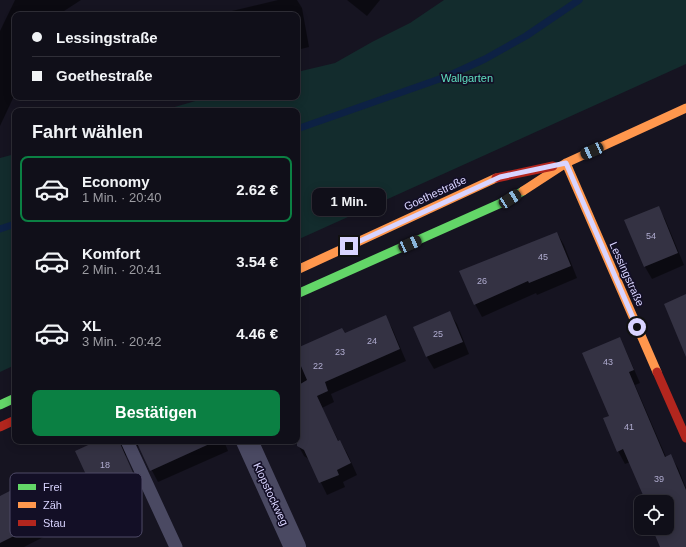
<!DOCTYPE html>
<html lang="de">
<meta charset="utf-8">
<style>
body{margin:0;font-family:Arial,sans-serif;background:#191822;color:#f1f3f6;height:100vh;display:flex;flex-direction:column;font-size:15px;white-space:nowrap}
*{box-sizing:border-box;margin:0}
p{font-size:13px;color:#9c9ca2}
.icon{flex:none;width:22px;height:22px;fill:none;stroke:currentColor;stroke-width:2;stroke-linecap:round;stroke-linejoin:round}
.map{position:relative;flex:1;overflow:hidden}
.panel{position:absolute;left:12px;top:108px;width:288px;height:336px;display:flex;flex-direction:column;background:#100f19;border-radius:8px;box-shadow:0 2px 10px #0003,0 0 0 1px #302f38}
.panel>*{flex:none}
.hud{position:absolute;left:12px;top:12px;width:288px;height:88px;border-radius:8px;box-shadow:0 2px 10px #0003,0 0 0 1px #302f38;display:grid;align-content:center;height:88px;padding:0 20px;background:#100f19}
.buttons{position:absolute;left:634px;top:495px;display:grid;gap:8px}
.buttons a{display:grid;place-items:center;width:40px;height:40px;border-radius:8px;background:#100f19;box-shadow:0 2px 10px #0003,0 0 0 1px #302f38;font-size:20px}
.end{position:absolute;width:18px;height:18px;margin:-9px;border:5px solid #d9d4ff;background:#111;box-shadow:0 0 0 2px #111}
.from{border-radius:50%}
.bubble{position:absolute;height:28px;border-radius:8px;background:#100f19;box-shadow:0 2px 10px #0003,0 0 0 1px #302f38;font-size:13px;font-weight:700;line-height:28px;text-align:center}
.car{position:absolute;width:12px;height:24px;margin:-12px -6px;border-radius:5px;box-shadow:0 0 3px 1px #0007;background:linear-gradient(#222 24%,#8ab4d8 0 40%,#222 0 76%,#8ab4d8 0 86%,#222 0)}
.hud b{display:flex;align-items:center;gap:14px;height:38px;font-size:15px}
.hud b+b{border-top:1px solid #302f38}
.hud i{width:10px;height:10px;background:#f1f3f6}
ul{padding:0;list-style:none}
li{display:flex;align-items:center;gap:12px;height:66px;margin:0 8px 6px;padding:0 12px;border:2px solid transparent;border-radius:8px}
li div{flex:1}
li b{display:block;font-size:15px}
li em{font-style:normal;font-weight:700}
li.current{border-color:#0b8043}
li>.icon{width:36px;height:36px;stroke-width:1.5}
h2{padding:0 20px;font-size:18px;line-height:48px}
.primary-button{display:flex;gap:8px;margin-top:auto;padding:8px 20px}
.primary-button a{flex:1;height:46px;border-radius:8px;background:#0b8043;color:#fff;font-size:16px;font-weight:700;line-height:46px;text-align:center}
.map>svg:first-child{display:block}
.green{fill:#132c2d}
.shadow{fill:#0007}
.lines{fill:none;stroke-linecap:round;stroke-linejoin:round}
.stream{stroke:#0d2144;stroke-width:7}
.building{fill:#343243}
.lane{stroke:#4a4962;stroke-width:13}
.street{stroke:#4a4962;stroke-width:22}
.fast{stroke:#63d668;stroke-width:9}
.slow{stroke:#ff974d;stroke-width:9}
.jam{stroke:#b3261e;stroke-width:9}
.route{stroke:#d9d4ff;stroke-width:5}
.labels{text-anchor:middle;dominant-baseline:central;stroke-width:3.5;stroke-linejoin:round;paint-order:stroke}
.number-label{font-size:9px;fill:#b0acd0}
.park-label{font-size:11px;fill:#5fe0c0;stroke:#130f26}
.street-label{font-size:11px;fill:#d9d4ff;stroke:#130f26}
.key{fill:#130f26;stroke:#4e4a67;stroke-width:1}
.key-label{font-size:11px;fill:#d9d4ff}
</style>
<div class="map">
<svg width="686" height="547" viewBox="0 0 686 547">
<rect width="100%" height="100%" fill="#161421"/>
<!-- green -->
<path class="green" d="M444,0H686V64L297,240V111H161L209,97H297V72L335,63L372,42L410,23Z
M15,154V365L0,372V158Z"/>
<!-- shadow -->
<path class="shadow" d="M15,0H81L58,15H15V94L0,126V31Z
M278,0H297L302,8L309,47L297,50V15H215Z
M347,0H380L367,16Z
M658,207L665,219L684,265L652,279L645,267Z
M557,233L564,245L577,278L537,295L536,293L482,317L475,304L461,271Z
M449,312L457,324L469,354L434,369L427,357L414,327Z
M385,317L392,328L406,361L331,394L334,402L322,408L339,442L340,441L347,453L357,475L343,482L345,487L327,495L310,460L304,456L296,441L297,349L345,334Z
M619,339L626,351L640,383L635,385L666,457L670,455L678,468L686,488V547H661L653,528H667V502H647L630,462L625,464L618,451L610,416Z
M101,441H224L228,451L158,482L140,448L136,445L127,449L126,457L141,490L104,508L96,495Z
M43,476L69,524L24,547H0V497Z"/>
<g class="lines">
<!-- stream -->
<path class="stream" d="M297,129L448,76L485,59L526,36L579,0
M0,229L15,224"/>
</g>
<!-- building -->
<path class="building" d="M659,206L678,253L644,267L624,220Z
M557,232L571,266L529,283L528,281L474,305L459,271Z
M686,294V357L664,304Z
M450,311L463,342L426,357L413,327Z
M386,315L400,349L325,382L328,391L317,396L338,441L340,440L351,463L337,470L339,475L319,483L304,450L297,446V386L307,380L297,357V348L342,328L345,333Z
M620,337L634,370L629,372L665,457L671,454L686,490V547H660L652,528H667V502H646L623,449L617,452L603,418L609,416L582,353Z
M97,441H119L135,477L96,496L75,451Z
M136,441H216L150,471Z
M43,474L62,512L0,543V496Z"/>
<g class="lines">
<!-- lane -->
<path class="lane" d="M127,441L176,547"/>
<!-- street -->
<path class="street" d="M247,441L295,547"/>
<!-- fast -->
<path class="fast" d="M297,294L510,199L523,191
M0,405L15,398"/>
<!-- slow -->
<path class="slow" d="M566,163L657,372
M523,191L566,163L686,108
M297,270L496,178"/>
<!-- jam -->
<path class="jam" d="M496,178L553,166
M657,372L686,438
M0,427L15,420"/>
</g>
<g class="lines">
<!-- route -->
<path class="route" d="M349,246L500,177L566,163L637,327"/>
</g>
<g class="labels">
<!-- number labels -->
<g class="number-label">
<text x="651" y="236">54</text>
<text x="543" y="257">45</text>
<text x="482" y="281">26</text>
<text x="438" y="334">25</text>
<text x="372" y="341">24</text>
<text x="340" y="352">23</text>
<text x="608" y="362">43</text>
<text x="318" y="366">22</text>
<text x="629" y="427">41</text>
<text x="105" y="465">18</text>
<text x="659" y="479">39</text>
</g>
<!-- park labels -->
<g class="park-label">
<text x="467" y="78">Wallgarten</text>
</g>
<!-- street labels -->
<g class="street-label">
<text transform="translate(435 193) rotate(-25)">Goethestraße</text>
<text transform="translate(627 274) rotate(66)">Lessingstraße</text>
<text transform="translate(271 494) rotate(65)">Klopstockweg</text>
</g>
</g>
<!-- legend -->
<rect x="10" y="473" width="132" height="64" rx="6" class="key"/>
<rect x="18" y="484" width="18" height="6" fill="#63d668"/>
<rect x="18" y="502" width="18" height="6" fill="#ff974d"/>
<rect x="18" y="520" width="18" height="6" fill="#b3261e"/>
<g class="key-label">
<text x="43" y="491">Frei</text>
<text x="43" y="509">Zäh</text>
<text x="43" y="527">Stau</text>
</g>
</svg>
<div class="buttons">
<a><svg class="icon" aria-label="locate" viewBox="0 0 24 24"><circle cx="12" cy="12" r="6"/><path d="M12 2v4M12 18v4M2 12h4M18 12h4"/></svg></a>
</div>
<i class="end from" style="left:637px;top:327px"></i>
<i class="end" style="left:349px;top:246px"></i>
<div class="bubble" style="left:312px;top:188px;width:74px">1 Min.</div>
<i class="car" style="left:592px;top:151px;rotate:246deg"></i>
<i class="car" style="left:510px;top:199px;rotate:57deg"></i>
<i class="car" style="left:410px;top:244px;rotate:66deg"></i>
<div class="hud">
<b><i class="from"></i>Lessingstraße</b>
<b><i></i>Goethestraße</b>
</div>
<section class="panel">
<h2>Fahrt wählen</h2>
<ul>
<li class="current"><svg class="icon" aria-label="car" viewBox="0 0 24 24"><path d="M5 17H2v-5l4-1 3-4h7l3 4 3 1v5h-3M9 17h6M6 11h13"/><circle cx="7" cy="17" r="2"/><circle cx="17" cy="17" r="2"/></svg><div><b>Economy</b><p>1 Min. · 20:40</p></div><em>2.62 €</em></li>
<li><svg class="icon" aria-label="car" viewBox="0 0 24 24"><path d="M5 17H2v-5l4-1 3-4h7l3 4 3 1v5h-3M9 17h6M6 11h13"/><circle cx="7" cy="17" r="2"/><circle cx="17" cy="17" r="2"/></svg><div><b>Komfort</b><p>2 Min. · 20:41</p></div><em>3.54 €</em></li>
<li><svg class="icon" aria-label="car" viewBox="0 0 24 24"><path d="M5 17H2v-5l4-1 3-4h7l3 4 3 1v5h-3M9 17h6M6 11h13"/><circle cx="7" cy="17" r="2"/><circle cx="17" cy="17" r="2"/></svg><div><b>XL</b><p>3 Min. · 20:42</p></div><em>4.46 €</em></li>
</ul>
<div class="primary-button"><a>Bestätigen</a></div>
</section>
</div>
